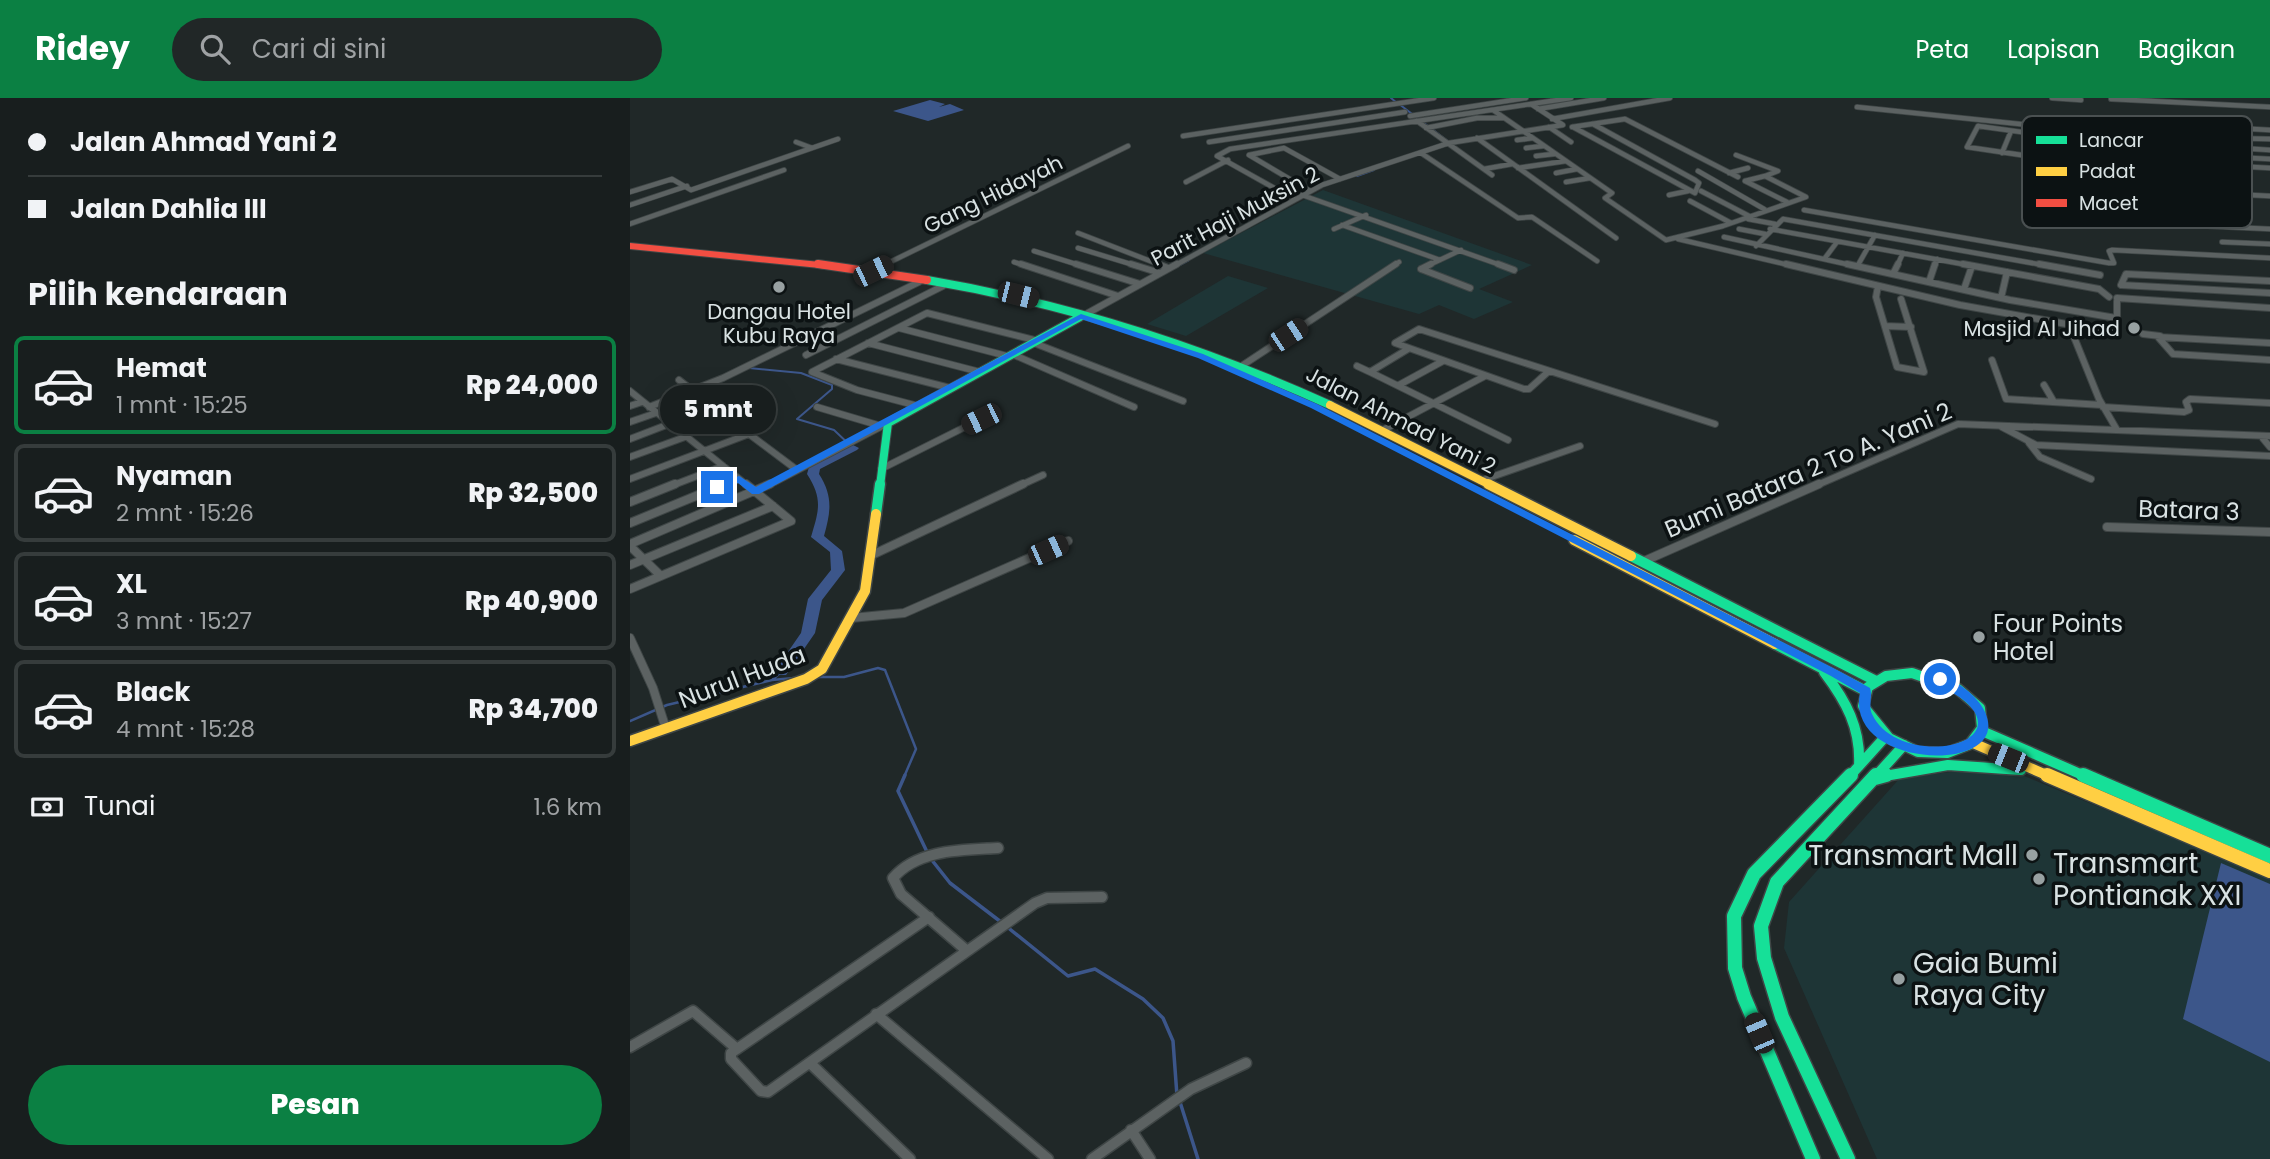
<!DOCTYPE html>
<html lang="id">
<meta charset="utf-8">
<style>
body{margin:0;font-family:Poppins,sans-serif;background:#212727;color:#f1f3f6;height:100vh;display:flex;flex-direction:column;font-size:26px;white-space:nowrap}
*{box-sizing:border-box;margin:0}
p{font-size:23px;color:#9fa2a4}
.icon{flex:none;width:38px;height:38px;fill:none;stroke:currentColor;stroke-width:2;stroke-linecap:round;stroke-linejoin:round}
.map{position:relative;flex:1;overflow:hidden}
.sheet{display:flex;flex-direction:column;background:#181e1e;width:630px}
.sheet>*{flex:none}
.guide{display:grid;align-content:center;height:154px;padding:0 28px;background:#181e1e}
.end{position:absolute;width:32px;height:32px;margin:-16px;border:9px solid #1a73e8;background:#fff;box-shadow:0 0 0 4px #fff}
.from{border-radius:50%}
.bubble{position:absolute;height:49px;border-radius:24px;background:#181e1e;box-shadow:0 7px 28px #0002,0 0 0 2px #363c3c;font-size:23px;font-weight:800;line-height:49px;text-align:center}
.car{position:absolute;width:21px;height:42px;margin:-21px -10px;border-radius:9px;box-shadow:0 0 5px 2px #0007;background:linear-gradient(#222 24%,#8ab4d8 0 40%,#222 0 76%,#8ab4d8 0 86%,#222 0)}
.guide b{display:flex;align-items:center;gap:24px;height:66px;font-size:26px}
.guide b+b{border-top:2px solid #363c3c}
.guide i{width:18px;height:18px;background:#f1f3f6}
ul{padding:0;list-style:none}
li{display:flex;align-items:center;gap:21px;height:98px;margin:0 14px 10px;padding:0 14px;border:4px solid #363c3c;border-radius:10px}
li div{flex:1}
li b{display:block;font-size:26px}
li em{font-style:normal;font-weight:800}
li.current{border-color:#0b8043}
li>.icon{width:63px;height:63px;stroke-width:1.5}
h2{padding:0 28px;font-size:32px;line-height:84px}
.pay{display:flex;align-items:center;gap:18px;height:77px;padding:0 28px;font-size:26px}
.pay p{margin-inline-start:auto}
.button{display:flex;gap:14px;margin-top:auto;padding:14px 28px}
.button a{flex:1;height:80px;border-radius:42px;background:#0b8043;color:#fff;font-size:28px;font-weight:800;line-height:80px;text-align:center}
header{display:flex;align-items:center;gap:42px;box-sizing:border-box;height:98px;padding:0 35px;background:#0b8043;color:#fff}
header strong{font-size:33px}
nav{display:flex;gap:38px;margin-inline-start:auto;font-size:24px}
.search{width:490px;height:63px;background:#212727;display:flex;align-items:center;gap:18px;box-sizing:border-box;padding:0 24px;border-radius:38px;color:#9fa2a4;font-size:26px}
main{display:flex;flex:1;min-height:0}
.map>svg:first-child{display:block}
.built{fill:#1e3536}
.water{fill:#3c568a}
.lines{fill:none;stroke-linecap:round;stroke-linejoin:round}
.stream-far2{stroke:#3c568a;stroke-width:2}
.stream-far1{stroke:#3c568a;stroke-width:2.5}
.stream{stroke:#3c568a;stroke-width:3.5}
.river{fill:#3c568a;fill-rule:evenodd}
.street-far3-casing{stroke:#3f4646;stroke-width:6}
.street-far2-casing{stroke:#3f4646;stroke-width:8}
.street-far1-casing{stroke:#3f4646;stroke-width:10}
.street-casing{stroke:#3f4646;stroke-width:13}
.fast-far2-casing{stroke:#3f4646;stroke-width:10}
.fast-far1-casing{stroke:#3f4646;stroke-width:13}
.fast-casing{stroke:#3f4646;stroke-width:17}
.slow-far2-casing{stroke:#3f4646;stroke-width:10}
.slow-far1-casing{stroke:#3f4646;stroke-width:13}
.slow-casing{stroke:#3f4646;stroke-width:17}
.jam-far1-casing{stroke:#3f4646;stroke-width:8}
.jam-casing{stroke:#3f4646;stroke-width:10}
.street-far3{stroke:#5c6262;stroke-width:4.5}
.street-far2{stroke:#5c6262;stroke-width:6}
.street-far1{stroke:#5c6262;stroke-width:8}
.street{stroke:#5c6262;stroke-width:10}
.fast-far2{stroke:#16e098;stroke-width:8}
.fast-far1{stroke:#16e098;stroke-width:10}
.fast{stroke:#16e098;stroke-width:14}
.slow-far2{stroke:#ffcf43;stroke-width:8}
.slow-far1{stroke:#ffcf43;stroke-width:10}
.slow{stroke:#ffcf43;stroke-width:14}
.jam-far1{stroke:#f24e42;stroke-width:6}
.jam{stroke:#f24e42;stroke-width:8}
.route{fill:#1a73e8}
.poi-dot{fill:#98a1a2;stroke:#0c1213;stroke-width:2.5}
.labels{text-anchor:middle;dominant-baseline:central;stroke-width:7;stroke-linejoin:round;paint-order:stroke}
.far-street-label{font-size:21px;fill:#d9e2e3;stroke:#0c1213}
.far-poi-label{font-size:21px;fill:#d9e2e3;stroke:#0c1213}
.street-label{font-size:24px;fill:#d9e2e3;stroke:#0c1213}
.poi-label{font-size:24px;fill:#d9e2e3;stroke:#0c1213;text-anchor:start}
.near-poi-label{font-size:28px;fill:#d9e2e3;stroke:#0c1213;text-anchor:start}
.key{fill:#0c1213;stroke:#4a5051;stroke-width:2}
.key-label{font-size:19px;fill:#d9e2e3}
</style>
<header>
<strong>Ridey</strong>
<div class="search"><svg class="icon" aria-label="search" viewBox="0 0 24 24"><circle cx="10" cy="10" r="6"/><path d="M15 15l6 6"/></svg>Cari di sini</div>
<nav><a>Peta</a><a>Lapisan</a><a>Bagikan</a></nav>
</header>
<main>
<section class="sheet">
<div class="guide">
<b><i class="from"></i>Jalan Ahmad Yani 2</b>
<b><i></i>Jalan Dahlia III</b>
</div>
<h2>Pilih kendaraan</h2>
<ul>
<li class="current"><svg class="icon" aria-label="car" viewBox="0 0 24 24"><path d="M5 17H2v-5l4-1 3-4h7l3 4 3 1v5h-3M9 17h6M6 11h13"/><circle cx="7" cy="17" r="2"/><circle cx="17" cy="17" r="2"/></svg><div><b>Hemat</b><p>1 mnt · 15:25</p></div><em>Rp 24,000</em></li>
<li><svg class="icon" aria-label="car" viewBox="0 0 24 24"><path d="M5 17H2v-5l4-1 3-4h7l3 4 3 1v5h-3M9 17h6M6 11h13"/><circle cx="7" cy="17" r="2"/><circle cx="17" cy="17" r="2"/></svg><div><b>Nyaman</b><p>2 mnt · 15:26</p></div><em>Rp 32,500</em></li>
<li><svg class="icon" aria-label="car" viewBox="0 0 24 24"><path d="M5 17H2v-5l4-1 3-4h7l3 4 3 1v5h-3M9 17h6M6 11h13"/><circle cx="7" cy="17" r="2"/><circle cx="17" cy="17" r="2"/></svg><div><b>XL</b><p>3 mnt · 15:27</p></div><em>Rp 40,900</em></li>
<li><svg class="icon" aria-label="car" viewBox="0 0 24 24"><path d="M5 17H2v-5l4-1 3-4h7l3 4 3 1v5h-3M9 17h6M6 11h13"/><circle cx="7" cy="17" r="2"/><circle cx="17" cy="17" r="2"/></svg><div><b>Black</b><p>4 mnt · 15:28</p></div><em>Rp 34,700</em></li>
</ul>
<div class="pay"><svg class="icon" aria-label="cash" viewBox="0 0 24 24"><path d="M3 7h18v10H3z"/><circle cx="12" cy="12" r="2"/></svg>Tunai<p>1.6 km</p></div>
<div class="button"><a>Pesan</a></div>
</section>
<div class="map">
<svg width="1640" height="1061" viewBox="0 0 1640 1061">
<rect width="100%" height="100%" fill="#202828"/>
<!-- built -->
<path class="built" d="M693,92L902,167L849,191L883,204L844,221L809,207L789,216L573,155Z
M598,178L638,190L556,238L517,226Z
M1353,670L1380,672L1640,780V1061H1247L1154,850L1159,804L1270,680Z"/>
<!-- water -->
<path class="water" d="M300,2L315,6L309,9L320,6L334,12L298,23L263,13Z
M1591,765L1640,786V964L1553,921Z"/>
<g class="lines">
<!-- stream-far2 -->
<path class="stream-far2" d="M761,0L767,5
M769,6L819,44
M727,78L744,72
M546,169L559,162
M119,270L171,275L202,287V291L167,321L204,332L223,350"/>
<!-- stream-far1 -->
<path class="stream-far1" d="M188,579H214L248,570L255,572L286,651L274,679
M142,582L164,580
M0,623L37,607L142,582L151,574"/>
<!-- stream -->
<path class="stream" d="M275,677L268,693L298,756
M301,761L320,785L371,824
M376,828L438,878L465,871L513,901L533,920L543,943L547,998
M550,1004L568,1061"/>
<!-- river -->
<path class="river" d="M223,347L229,350L227,352L190,371L189,376C203,398 201,413 194,438L212,453L215,472L192,502L185,535L156,577H146L144,574L171,535L178,501L201,472L200,454L181,439C189,412 193,401 177,376L179,369Z"/>
<defs>
<path id="street-far3" d="M1422,0L1451,2
M1481,1L1640,9
M1227,9L1503,38L1640,41
M908,11L974,0
M863,12L982,95L975,100L1036,142L1093,128L1176,99L1135,78L1115,83
M780,18L896,0
M922,21L1040,0
M1407,21L1502,28L1501,24L1640,32
M787,23L862,77
M919,29L941,44
M942,29L995,21L1108,79
M943,29L1065,95L1069,85L1065,82L963,26
M796,30L847,20H874
M1413,37L1348,28L1337,49L1561,82L1528,50L1446,41
M1413,37L1446,41L1444,53L1447,56L1511,65L1513,77L1509,110L1471,108L1469,95L1397,83Z
M553,38L804,0
M847,40L986,140
M887,42L903,40
M166,44L182,50
M579,44L775,14
M896,50L913,48
M1609,50L1640,52
M1445,52L1507,60L1511,65
M791,55L888,120L902,119L967,163
M1372,55L1381,33
M1544,56L1640,61
M1106,57L1148,73L1135,78
M906,58L924,56
M1545,60L1551,65L1640,70
M888,70L936,63
M854,71L882,66
M1068,73L1134,111
M1401,73L1544,94
M926,75L947,71
M1099,75L1118,70
M1115,83L1157,104
M556,84L598,62
M936,84L960,80
M1554,91L1563,96L1544,93Z
M680,93L619,57L654,50L710,81
M1071,93L1119,118
M0,94L42,81L61,92L208,41
M1561,94L1640,98
M672,97L873,168
M1039,97L1058,93
M1575,97L1589,113
M664,101L587,58L600,51L941,0
M1060,103L1101,125
M0,107L57,88
M1509,110L1589,113
M1174,112L1479,165H1484L1479,153L1482,152L1640,160
M1118,121L1145,126
M1472,123L1640,131
M0,126L154,72
M712,127L810,162
M704,131L736,117
M1109,131L1135,136
M1140,131L1343,168
M448,135L533,168
M1094,139L1225,168
M1048,141L1163,168
M1592,144L1640,146
M1126,148L1153,121L1419,168
M448,150L507,168
M404,153L452,168
M1195,160L1207,144
M384,164L396,168
M1228,167L1245,137
M252,168L498,48
M544,168L692,87L819,45L933,27L901,6
M763,168L769,164
M797,168L831,152
M1267,168L1273,155
M1305,168L1307,161"/>
<path id="street-far2" d="M391,166L488,198
M446,166L510,186
M501,166L530,175
M528,166L538,170
M868,166L884,172
M1156,166L1330,207L1487,235V203
M1217,166L1380,202L1486,220
M1333,166L1469,191L1479,199
M1409,166L1470,177
M791,171L840,190
M791,171L801,166
M242,173L256,166
M1263,176L1268,166
M1640,183L1496,176L1491,187L1640,195
M1299,184L1305,166
M1248,188L1246,199L1267,269L1294,274L1271,201
M1334,191L1342,168
M1371,200L1377,174
M1487,200L1640,210
M458,215L547,166
M1255,228L1281,229
M269,230L377,258
M1513,236L1530,238
M1444,239L1469,301L1487,332
M238,245L350,274
M404,245L553,303
M1640,245L1528,239L1543,256L1640,262
M778,251L740,274L878,342
M382,256L504,309
M176,257L313,188
M206,261L320,290
M1362,262L1376,301L1472,307
M613,267L766,166
M727,268L742,275
M919,273L899,291H894L765,245L789,231L1085,326
M49,282L63,293
M769,287L813,263
M1414,287L1424,304
M0,293L118,388
M65,295L119,336
M0,308L12,304
M288,308L227,292L182,274L297,215L408,243
M19,309L93,280L289,184
M187,309L251,328
M1473,309L1554,314L1559,312L1556,304L1560,301L1640,305
M0,324L26,315
M1370,328L1406,347L1640,358
M753,332L855,278
M1631,338L1640,349
M0,341L39,326
M1399,345L1410,359L1461,381
M0,359L55,339
M251,371L351,321
M0,381L119,336L167,372
M850,383L950,348
M41,388L93,368
M91,388L109,381
M137,388L258,325
M389,388L413,377
M1185,388L1328,326L1640,338"/>
<path id="street-far1" d="M0,404L45,386
M0,425L95,386
M1477,429L1640,434
M0,446L140,386
M0,448L31,478
M242,457L393,386
M1012,464L1189,386
M0,467L143,408
M0,491L161,423L116,386
M221,520L274,515L438,443
M0,540L23,590L36,631"/>
<path id="street" d="M299,819L101,955V961L131,993L138,994L405,805L417,800L472,799
M336,852L271,796L263,780C288,751 332,752 368,750
M246,916L418,1061
M0,949L63,913L107,951
M181,966L280,1061
M501,1032L520,1061
M462,1061L561,991L616,965"/>
<path id="fast-far2" d="M297,182C438,206 570,248 700,307
M250,388L258,325L450,219"/>
<path id="fast-far1" d="M246,416L250,386
M1001,458L1246,583
M1145,546L1236,593
M1194,574C1216,603 1231,630 1229,668
M1282,575L1328,591L1350,610L1352,630L1340,646L1317,655L1288,654L1259,640L1233,608L1238,589L1256,578Z
M1352,633L1457,679
M1219,679L1256,638
M1245,679L1274,647
M1249,679L1318,667L1391,672"/>
<path id="fast" d="M1453,677L1640,758
M1245,680L1256,677
M1183,1061L1114,899L1105,870L1104,818L1124,776L1221,677
M1218,1061L1152,919L1134,860L1131,828L1147,784L1246,677"/>
<path id="slow-far2" d="M700,307L862,388"/>
<path id="slow-far1" d="M858,386L1001,458
M944,442L1145,546
M0,643L176,581L192,571L235,493L246,416
M1343,645L1421,679"/>
<path id="slow" d="M1417,677L1640,773"/>
<path id="jam-far1" d="M0,148L200,168"/>
<path id="jam" d="M188,166L297,182"/>
</defs>
<!-- street-far3 casing -->
<use href="#street-far3" class="street-far3-casing"/>
<!-- street-far2 casing -->
<use href="#street-far2" class="street-far2-casing"/>
<!-- street-far1 casing -->
<use href="#street-far1" class="street-far1-casing"/>
<!-- street casing -->
<use href="#street" class="street-casing"/>
<!-- fast-far2 casing -->
<use href="#fast-far2" class="fast-far2-casing"/>
<!-- fast-far1 casing -->
<use href="#fast-far1" class="fast-far1-casing"/>
<!-- fast casing -->
<use href="#fast" class="fast-casing"/>
<!-- slow-far2 casing -->
<use href="#slow-far2" class="slow-far2-casing"/>
<!-- slow-far1 casing -->
<use href="#slow-far1" class="slow-far1-casing"/>
<!-- slow casing -->
<use href="#slow" class="slow-casing"/>
<!-- jam-far1 casing -->
<use href="#jam-far1" class="jam-far1-casing"/>
<!-- jam casing -->
<use href="#jam" class="jam-casing"/>
<!-- street-far3 -->
<use href="#street-far3" class="street-far3"/>
<!-- street-far2 -->
<use href="#street-far2" class="street-far2"/>
<!-- street-far1 -->
<use href="#street-far1" class="street-far1"/>
<!-- street -->
<use href="#street" class="street"/>
<!-- fast-far2 -->
<use href="#fast-far2" class="fast-far2"/>
<!-- fast-far1 -->
<use href="#fast-far1" class="fast-far1"/>
<!-- fast -->
<use href="#fast" class="fast"/>
<!-- slow-far2 -->
<use href="#slow-far2" class="slow-far2"/>
<!-- slow-far1 -->
<use href="#slow-far1" class="slow-far1"/>
<!-- slow -->
<use href="#slow" class="slow"/>
<!-- jam-far1 -->
<use href="#jam-far1" class="jam-far1"/>
<!-- jam -->
<use href="#jam" class="jam"/>
</g>
<!-- route -->
<path class="route" d="M451,216L573,256L687,306L1209,573L1240,590C1243,599 1238,607 1242,616C1267,670 1384,650 1337,605C1328,597 1316,591 1306,584V578L1310,577C1327,583 1347,597 1355,614C1384,677 1214,672 1230,595L1201,578L681,310L568,260L451,221L129,396H122L108,385L87,392L82,389L109,378L126,389Z"/>
<!-- markers -->
<g class="poi-dot">
<circle cx="149" cy="189" r="7"/>
<circle cx="1504" cy="230" r="7"/>
<circle cx="1349" cy="539" r="7"/>
<circle cx="1402" cy="757" r="7"/>
<circle cx="1409" cy="781" r="7"/>
<circle cx="1269" cy="881" r="7"/>
</g>
<g class="labels">
<!-- far-street labels -->
<g class="far-street-label">
<text transform="translate(363 96) rotate(-26)">Gang Hidayah</text>
<text transform="translate(605 118) rotate(-28)">Parit Haji Muksin 2</text>
<text transform="translate(771 322) rotate(27)">Jalan Ahmad Yani 2</text>
</g>
<!-- far-poi labels -->
<g class="far-poi-label">
<text x="149" y="213">Dangau Hotel<tspan x="149" dy="24">Kubu Raya</tspan></text>
<text x="1490" y="230" text-anchor="end">Masjid Al Jihad</text>
</g>
<!-- street labels -->
<g class="street-label">
<text transform="translate(1178 372) rotate(-23)">Bumi Batara 2 To A. Yani 2</text>
<text transform="translate(1559 412) rotate(2)">Batara 3</text>
<text transform="translate(112 579) rotate(-21)">Nurul Huda</text>
</g>
<!-- poi labels -->
<g class="poi-label">
<text x="1363" y="525">Four Points<tspan x="1363" dy="28">Hotel</tspan></text>
</g>
<!-- near-poi labels -->
<g class="near-poi-label">
<text x="1388" y="757" text-anchor="end">Transmart Mall</text>
<text x="1423" y="765">Transmart<tspan x="1423" dy="32">Pontianak XXI</tspan></text>
<text x="1283" y="865">Gaia Bumi<tspan x="1283" dy="32">Raya City</tspan></text>
</g>
</g>
<!-- legend -->
<rect x="1392" y="18" width="230" height="112" rx="10" class="key"/>
<rect x="1406" y="38" width="31" height="8" fill="#16e098"/>
<rect x="1406" y="69" width="31" height="9" fill="#ffcf43"/>
<rect x="1406" y="101" width="31" height="8" fill="#f24e42"/>
<g class="key-label">
<text x="1449" y="49">Lancar</text>
<text x="1449" y="80">Padat</text>
<text x="1449" y="112">Macet</text>
</g>
</svg>
<i class="end from" style="left:1310px;top:581px"></i>
<i class="end" style="left:87px;top:389px"></i>
<div class="bubble" style="left:30px;top:287px;width:116px">5 mnt</div>
<i class="car" style="left:243px;top:173px;rotate:64deg"></i>
<i class="car" style="left:388px;top:197px;rotate:104deg"></i>
<i class="car" style="left:658px;top:237px;rotate:57deg"></i>
<i class="car" style="left:351px;top:321px;rotate:244deg"></i>
<i class="car" style="left:418px;top:452px;rotate:66deg"></i>
<i class="car" style="left:1378px;top:660px;rotate:292deg"></i>
<i class="car" style="left:1129px;top:935px;rotate:337deg"></i>
</div>
</main>
